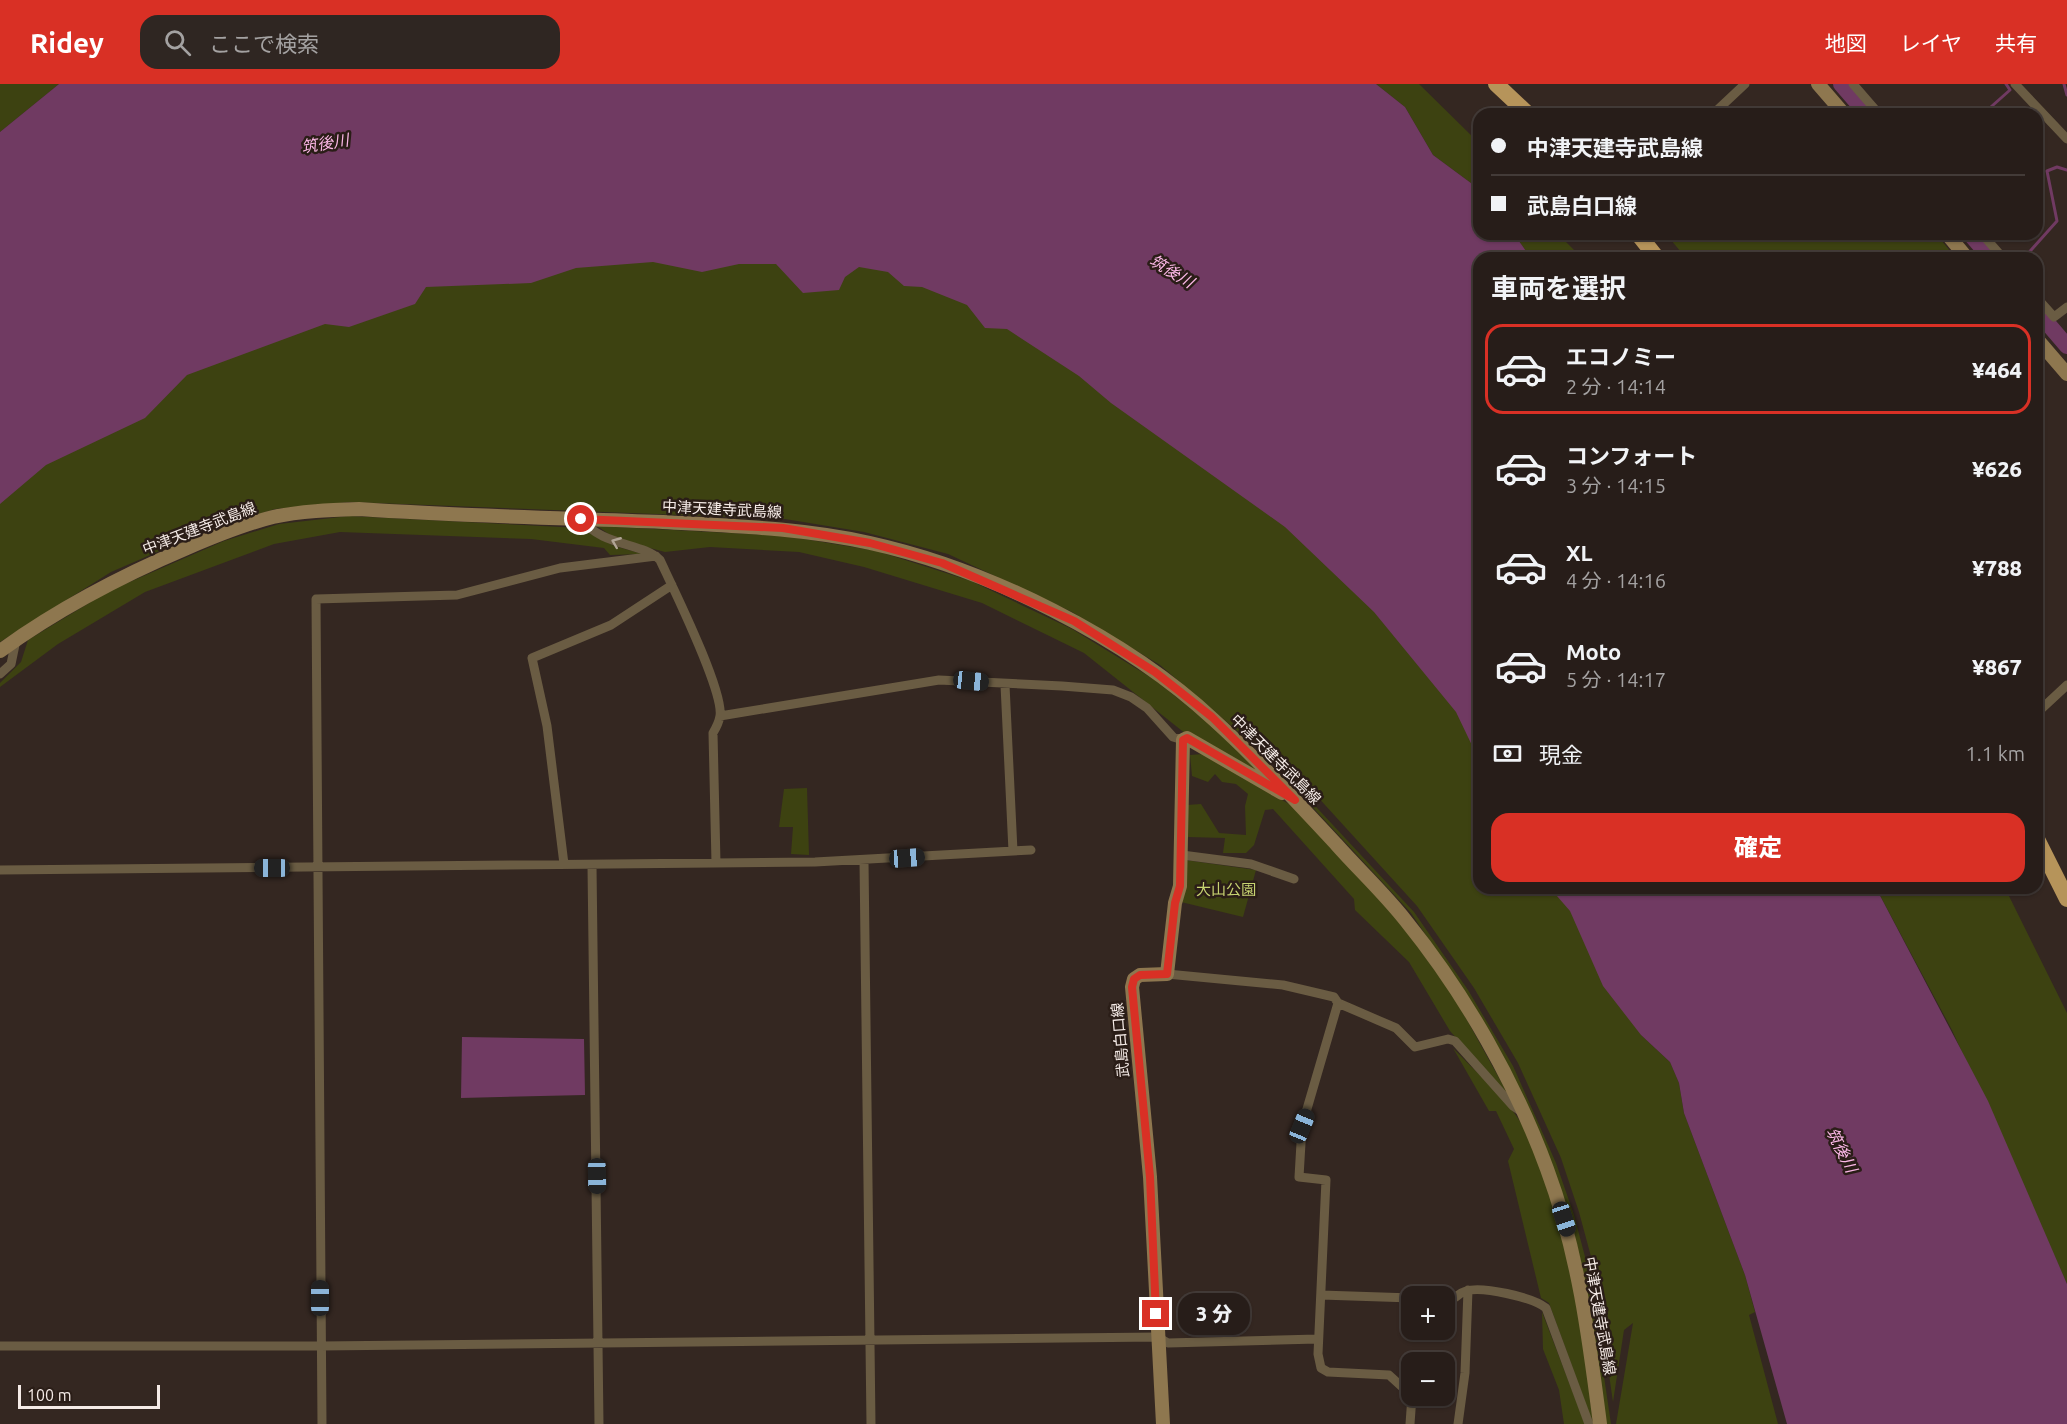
<!DOCTYPE html>
<html lang="ja">
<meta charset="utf-8">
<style>
body{margin:0;font-family:Ubuntu,"Noto Sans JP",sans-serif;background:#2f2622;color:#f1f3f6;height:100vh;display:flex;flex-direction:column;font-size:22px;white-space:nowrap}
*{box-sizing:border-box;margin:0}
p{font-size:20px;color:#a4a2a2}
.icon{flex:none;width:33px;height:33px;fill:none;stroke:currentColor;stroke-width:2;stroke-linecap:round;stroke-linejoin:round}
.map{position:relative;flex:1;overflow:hidden}
.sheet{position:absolute;left:1473px;top:168px;width:570px;height:642px;display:flex;flex-direction:column;background:#271d19;border-radius:18px;box-shadow:0 2px 4px #0004,0 0 0 2px #433b38}
.sheet>*{flex:none}
.banner{position:absolute;left:1473px;top:24px;width:570px;height:132px;border-radius:18px;box-shadow:0 2px 4px #0004,0 0 0 2px #433b38;display:grid;align-content:center;height:132px;padding:0 18px;background:#271d19}
.controls{position:absolute;left:1401px;top:1202px;display:grid;gap:12px}
.controls a{display:grid;place-items:center;width:54px;height:54px;border-radius:12px;background:#271d19;box-shadow:0 2px 4px #0004,0 0 0 2px #433b38;font-size:30px}
.scale{position:absolute;left:18px;bottom:15px;width:142px;box-sizing:border-box;padding-left:6px;border:3px solid #f5ebe7;border-top:0;font-size:16px;line-height:21px;white-space:nowrap;color:#f5ebe7;-webkit-text-stroke:4px #2a1d17;paint-order:stroke}
.end{position:absolute;width:27px;height:27px;margin:-14px;border:8px solid #d93025;background:#fff;box-shadow:0 0 0 3px #fff}
.from{border-radius:50%}
.bubble{position:absolute;height:42px;border-radius:18px;background:#271d19;box-shadow:0 2px 4px #0004,0 0 0 2px #433b38;font-size:20px;font-weight:800;line-height:42px;text-align:center}
.car{position:absolute;width:18px;height:36px;margin:-18px -9px;border-radius:8px;box-shadow:0 0 4px 2px #0007;background:linear-gradient(#222 24%,#8ab4d8 0 40%,#222 0 76%,#8ab4d8 0 86%,#222 0)}
.banner b{display:flex;align-items:center;gap:21px;height:57px;font-size:22px}
.banner b+b{border-top:2px solid #433b38}
.banner i{width:15px;height:15px;background:#f1f3f6}
ul{padding:0;list-style:none}
li{display:flex;align-items:center;gap:18px;height:90px;margin:0 12px 9px;padding:0 6px;border:3px solid transparent;border-radius:18px}
li div{flex:1}
li b{display:block;font-size:22px}
li em{font-style:normal;font-weight:800}
li.on{border-color:#d93025}
li>.icon{width:54px;height:54px;stroke-width:1.5}
h2{padding:0 18px;font-size:27px;line-height:72px}
.pay{display:flex;align-items:center;gap:15px;height:66px;padding:0 18px;font-size:22px}
.pay p{margin-inline-start:auto}
.primary-button{display:flex;gap:12px;margin-top:auto;padding:12px 18px}
.primary-button a{flex:1;height:69px;border-radius:18px;background:#d93025;color:#fff;font-size:24px;font-weight:800;line-height:69px;text-align:center}
header{display:flex;align-items:center;gap:36px;box-sizing:border-box;height:84px;padding:0 30px;background:#d93025;color:#fff}
header strong{font-size:28px}
nav{display:flex;gap:33px;margin-inline-start:auto;font-size:21px}
.search{width:420px;height:54px;background:#2f2622;display:flex;align-items:center;gap:15px;box-sizing:border-box;padding:0 21px;border-radius:18px;color:#a4a2a2;font-size:22px}
.map>svg:first-child{display:block}
.green{fill:#3d4211}
.water{fill:#703a62}
.lines{fill:none;stroke-linecap:round;stroke-linejoin:round}
.stream{stroke:#703a62;stroke-width:3}
.river{stroke:#703a62;stroke-width:16}
.minor{stroke:#6a5c43;stroke-width:9}
.secondary{stroke:#8e774f;stroke-width:14}
.trunk{stroke:#b6945a;stroke-width:16}
.oneway{stroke:#b0a495}
.route{stroke:#d93025;stroke-width:8}
.labels{text-anchor:middle;dominant-baseline:central;stroke-width:5;stroke-linejoin:round;paint-order:stroke}
.street-label{font-size:15px;fill:#f5ebe7;stroke:#2a1d17}
.park-label{font-size:15px;fill:#c7d371;stroke:#2a1d17}
.water-label{font-size:16px;font-style:italic;fill:#fbb7e6;stroke:#2a1d17}
</style>
<header>
<strong>Ridey</strong>
<div class="search"><svg class="icon" aria-label="search" viewBox="0 0 24 24"><circle cx="10" cy="10" r="6"/><path d="M15 15l6 6"/></svg>ここで検索</div>
<nav><a>地図</a><a>レイヤ</a><a>共有</a></nav>
</header>
<div class="map">
<svg width="2067" height="1340" viewBox="0 0 2067 1340">
<rect width="100%" height="100%" fill="#342721"/>
<!-- green -->
<path class="green" d="M0,0H59L0,48Z
M1376,0H1419L1479,59V105L1433,71L1405,23Z
M1514,150H1564L1563,155L1582,174H1531Z
M1666,150H1936L1956,174H1686Z
M803,158L980,219L1291,441L1467,623L1479,664V804H1555L1592,833L1641,951L1670,978L1679,999L1684,1029L1745,1191L1755,1228L1749,1231L1778,1340H1616L1633,1239L1624,1246L1613,1318L1593,1180L1579,1128L1561,1074L1518,979L1474,904L1417,822L1305,699L1270,669L1249,657L1160,581L1072,528L948,470L864,448L785,435L350,418L275,425L208,446L111,488L0,558V396L41,362L354,199Z
M349,432L580,444L614,462L643,470L610,471L604,464L531,455L340,448L274,460L145,508L58,560L0,603V599L21,578L28,556L109,507L224,457L279,440Z
M597,442L786,452L877,467L971,497L1072,545L1155,596L1210,640L1272,700L1186,650L1084,569L982,519L864,483L799,468L710,463L665,468L616,455Z
M1203,670L1296,724L1404,843L1456,916L1510,1014L1450,947L1409,878L1355,826L1354,815L1273,725L1265,726L1254,761L1246,769H1223L1225,754L1188,753L1187,721L1201,720L1219,749L1246,751L1245,722L1248,710L1236,700L1222,698L1215,690L1208,698L1192,692L1190,671Z
M1290,699L1305,711L1414,828L1468,906L1513,982L1556,1079L1574,1131L1588,1184L1611,1340H1606L1593,1242L1577,1161L1552,1081L1464,908L1411,829Z
M807,704L809,771L791,770L793,743H779L784,705Z
M1185,776L1256,786L1243,833L1181,818Z
M1876,804H2005L2067,929V1200L1952,946Z
M1453,964C1471,983 1510,1019 1521,1039C1570,1130 1582,1238 1593,1340L1549,1219L1541,1214L1508,1077L1514,1065L1496,1027H1489Z
M1542,1228L1585,1340H1564L1559,1306L1543,1265Z"/>
<!-- water -->
<path class="water" d="M59,0H1376L1405,23L1433,71L1479,105V150H1514L1531,174H1479V676L1456,628L1374,528L1285,443L1111,319L1079,292L1007,245L985,244L967,221L922,203L904,202L888,188L859,183L845,193L839,206L803,209L776,180H739L702,188L653,178L576,184L531,199L426,203L415,220L349,243L325,240L187,291L145,334L46,381L0,420V48Z
M1550,804H1876L1988,1017L2067,1200V1340H1787L1745,1191L1684,1029L1679,999L1670,978L1641,951L1603,902L1570,827Z
M462,953L584,955L585,1011L461,1014Z"/>
<g class="lines">
<!-- stream -->
<path class="stream" d="M2064,0L2067,11
M1983,30L2010,6L2006,0
M2024,174L2057,137L2047,87L2057,83L2067,86"/>
<!-- river -->
<path class="river" d="M1841,0L1867,30
M1970,150L1991,174
M2037,227L2067,262"/>
<!-- minor -->
<path class="minor" d="M1853,0L1879,30
M2015,0L2067,55
M1713,30L1745,0
M1982,150L2003,174
M2037,214L2054,233L2067,223
M581,435C603,463 642,458 660,476C673,504 724,607 720,632C719,638 716,644 713,649L716,779
M0,590L11,580L16,556
M1005,601L1013,767
M2037,629L2067,601
M720,632L939,596L1062,602L1113,606L1131,613L1147,624L1173,653L1183,656
M1182,771L1251,780L1294,795
M864,777L871,1340
M564,780L547,642L532,574L611,541L672,501
M592,782L599,1340
M0,786L815,778L1031,766
M1167,890L1283,901L1334,913L1338,919L1396,944L1415,963L1448,955L1455,957L1513,1022L1522,1028
M1338,919L1302,1042L1299,1093L1326,1096L1318,1270L1321,1284L1328,1288L1389,1291L1412,1312L1410,1340
M1321,1211L1412,1214
M1444,1215C1459,1216 1455,1210 1466,1207C1482,1202 1532,1213 1546,1224L1589,1340
M0,1262H320L1158,1253L1168,1259L1317,1255
M322,1340L316,515L457,511L560,484L656,472
M1458,1340L1465,1289L1468,1206"/>
<!-- secondary -->
<path class="secondary" d="M1818,0L1844,30
M1947,150L1967,174
M2037,255L2067,290
M0,567C58,525 121,492 187,464C215,452 244,440 273,433C301,427 330,426 359,425C460,432 562,434 663,438C733,442 802,444 870,459C988,485 1126,554 1214,636C1257,675 1297,718 1336,760C1359,786 1385,810 1406,837C1465,910 1515,998 1547,1085C1578,1168 1589,1253 1600,1340
M1163,1340L1150,1093L1132,903L1134,895L1140,891L1167,890L1175,819L1180,802L1183,656L1187,654L1282,709"/>
<!-- trunk -->
<path class="trunk" d="M1496,0L1528,30
M1638,150L1657,174
M2037,755L2067,815"/>
</g>
<!-- one-way arrows -->
<defs><path id="oneway-chevron" d="M-2-3.5L2.5 0L-2 3.5" fill="none" stroke-width="1.6" stroke-linecap="round" stroke-linejoin="round" transform="scale(1.5)"/></defs>
<use class="oneway" href="#oneway-chevron" transform="translate(616 458) rotate(-158)"/>
<g class="lines">
<!-- route -->
<path class="route" d="M581,435L783,444L870,459L942,479L1074,537L1155,588L1212,633L1295,716L1187,654L1183,656L1180,802L1175,819L1167,890L1140,891L1134,895L1132,903L1150,1093L1156,1230"/>
</g>
<g class="labels">
<!-- street labels -->
<g class="street-label">
<text transform="translate(722 425) rotate(3)">中津天建寺武島線</text>
<text transform="translate(199 444) rotate(-21)">中津天建寺武島線</text>
<text transform="translate(1276 675) rotate(45)">中津天建寺武島線</text>
<text transform="translate(1120 956) rotate(-95)">武島白口線</text>
<text transform="translate(1600 1232) rotate(80)">中津天建寺武島線</text>
</g>
<!-- park labels -->
<g class="park-label">
<text x="1226" y="805">大山公園</text>
</g>
<!-- water labels -->
<g class="water-label">
<text transform="translate(325 59) rotate(-9)">筑後川</text>
<text transform="translate(1172 187) rotate(31)">筑後川</text>
<text transform="translate(1842 1066) rotate(63)">筑後川</text>
</g>
</g>
</svg>
<div class="controls">
<a>+</a>
<a>−</a>
</div>
<div class="scale">100 m</div>
<i class="end from" style="left:581px;top:435px"></i>
<i class="end" style="left:1156px;top:1230px"></i>
<div class="bubble" style="left:1178px;top:1209px;width:72px">3 分</div>
<i class="car" style="left:971px;top:597px;rotate:96deg"></i>
<i class="car" style="left:907px;top:774px;rotate:86deg"></i>
<i class="car" style="left:272px;top:784px;rotate:270deg"></i>
<i class="car" style="left:1302px;top:1042px;rotate:22deg"></i>
<i class="car" style="left:597px;top:1092px;rotate:179deg"></i>
<i class="car" style="left:1564px;top:1135px;rotate:162deg"></i>
<i class="car" style="left:320px;top:1214px;rotate:0deg"></i>
<div class="banner">
<b><i class="from"></i>中津天建寺武島線</b>
<b><i></i>武島白口線</b>
</div>
<section class="sheet">
<h2>車両を選択</h2>
<ul>
<li class="on"><svg class="icon" aria-label="car" viewBox="0 0 24 24"><path d="M5 17H2v-5l4-1 3-4h7l3 4 3 1v5h-3M9 17h6M6 11h13"/><circle cx="7" cy="17" r="2"/><circle cx="17" cy="17" r="2"/></svg><div><b>エコノミー</b><p>2 分 · 14:14</p></div><em>¥464</em></li>
<li><svg class="icon" aria-label="car" viewBox="0 0 24 24"><path d="M5 17H2v-5l4-1 3-4h7l3 4 3 1v5h-3M9 17h6M6 11h13"/><circle cx="7" cy="17" r="2"/><circle cx="17" cy="17" r="2"/></svg><div><b>コンフォート</b><p>3 分 · 14:15</p></div><em>¥626</em></li>
<li><svg class="icon" aria-label="car" viewBox="0 0 24 24"><path d="M5 17H2v-5l4-1 3-4h7l3 4 3 1v5h-3M9 17h6M6 11h13"/><circle cx="7" cy="17" r="2"/><circle cx="17" cy="17" r="2"/></svg><div><b>XL</b><p>4 分 · 14:16</p></div><em>¥788</em></li>
<li><svg class="icon" aria-label="car" viewBox="0 0 24 24"><path d="M5 17H2v-5l4-1 3-4h7l3 4 3 1v5h-3M9 17h6M6 11h13"/><circle cx="7" cy="17" r="2"/><circle cx="17" cy="17" r="2"/></svg><div><b>Moto</b><p>5 分 · 14:17</p></div><em>¥867</em></li>
</ul>
<div class="pay"><svg class="icon" aria-label="cash" viewBox="0 0 24 24"><path d="M3 7h18v10H3z"/><circle cx="12" cy="12" r="2"/></svg>現金<p>1.1 km</p></div>
<div class="primary-button"><a>確定</a></div>
</section>
</div>
